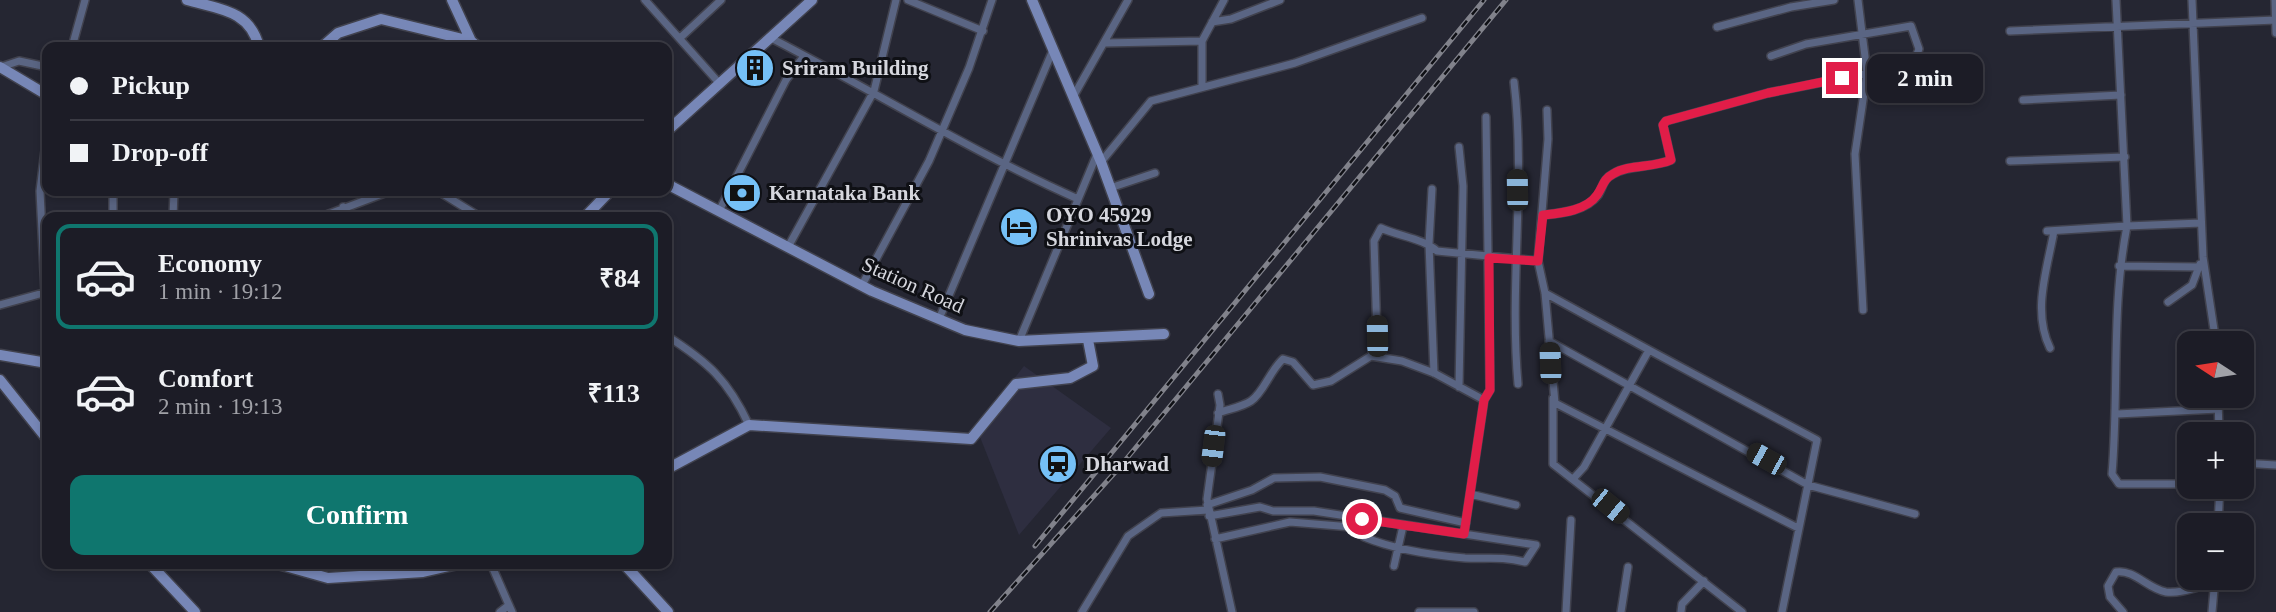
<!DOCTYPE html>
<meta charset="utf-8">
<style>
body{margin:0;font-family:Georgia,serif;background:#25252e;color:#f1f3f6;height:100vh;display:flex;flex-direction:column;font-size:26px;white-space:nowrap}
*{box-sizing:border-box;margin:0}
p{font-size:23px;color:#a0a1a7}
.icon{flex:none;width:38px;height:38px;fill:none;stroke:currentColor;stroke-width:2;stroke-linecap:round;stroke-linejoin:round}
.map{position:relative;flex:1;overflow:hidden}
.panel{position:absolute;left:42px;top:212px;width:630px;height:357px;display:flex;flex-direction:column;background:#1c1c26;border-radius:14px;box-shadow:0 4px 10px #0003,0 0 0 2px #3a3a43}
.panel>*{flex:none}
.banner{position:absolute;left:42px;top:42px;width:630px;height:154px;border-radius:14px;box-shadow:0 4px 10px #0003,0 0 0 2px #3a3a43;display:grid;align-content:center;height:154px;padding:0 28px;background:#1c1c26}
.needle{width:46px;rotate:282deg}
.tools{position:absolute;left:2177px;top:331px;display:grid;gap:14px}
.tools a{display:grid;place-items:center;width:77px;height:77px;border-radius:14px;background:#1c1c26;box-shadow:0 4px 10px #0003,0 0 0 2px #3a3a43;font-size:35px}
.end{position:absolute;width:32px;height:32px;margin:-16px;border:9px solid #e11d48;background:#fff;box-shadow:0 0 0 4px #fff}
.from{border-radius:50%}
.bubble{position:absolute;height:49px;border-radius:14px;background:#1c1c26;box-shadow:0 4px 10px #0003,0 0 0 2px #3a3a43;font-size:23px;font-weight:800;line-height:49px;text-align:center}
.car{position:absolute;width:21px;height:42px;margin:-21px -10px;border-radius:9px;box-shadow:0 0 5px 2px #0007;background:linear-gradient(#222 24%,#8ab4d8 0 40%,#222 0 76%,#8ab4d8 0 86%,#222 0)}
.banner b{display:flex;align-items:center;gap:24px;height:66px;font-size:26px}
.banner b+b{border-top:2px solid #3a3a43}
.banner i{width:18px;height:18px;background:#f1f3f6}
ul{padding:12px 0 0;list-style:none}
li{display:flex;align-items:center;gap:21px;height:105px;margin:0 14px 10px;padding:0 14px;border:4px solid transparent;border-radius:14px}
li div{flex:1}
li b{display:block;font-size:26px}
li em{font-style:normal;font-weight:800}
li.on{border-color:#0f766e}
li>.icon{width:63px;height:63px;stroke-width:1.5}
.primary-button{display:flex;gap:14px;margin-top:auto;padding:14px 28px}
.primary-button a{flex:1;height:80px;border-radius:14px;background:#0f766e;color:#fff;font-size:28px;font-weight:800;line-height:80px;text-align:center}
.map>svg:first-child{display:block}
.built{fill:#2e2e40}
.lines{fill:none;stroke-linecap:round;stroke-linejoin:round}
.street-casing{stroke:#41424e;stroke-width:10}
.secondary-casing{stroke:#41424e;stroke-width:13}
.street{stroke:#5a6583;stroke-width:7}
.secondary{stroke:#7787b7;stroke-width:10}
.rail-casing{stroke:#81828b;stroke-width:5}
.rail{stroke:#0f1015;stroke-width:2.5;stroke-dasharray:8;stroke-linecap:butt}
.route{stroke:#e11d48;stroke-width:9}
.labels{text-anchor:middle;dominant-baseline:central;stroke-width:6;stroke-linejoin:round;paint-order:stroke}
.poi-label{font-size:21px;font-weight:bold;fill:#d6d7de;stroke:#0f1015;text-anchor:start}
.street-label{font-size:21px;fill:#d6d7de;stroke:#0f1015}
</style>
<div class="map">
<svg width="2276" height="612" viewBox="0 0 2276 612">
<rect width="100%" height="100%" fill="#252632"/>
<!-- built -->
<path class="built" d="M1024,366L1111,428L1019,535L976,427Z"/>
<g class="lines">
<defs>
<path id="street" d="M645,0L720,84
M908,0L983,31
M1858,0L1867,73L1855,154L1863,310
M2192,0L2203,257L2216,343
M2275,0L2276,33
M1212,22L1231,19L1280,0
M1717,27L1791,7L1834,0
M2010,31L2276,20
M680,38L721,0
M771,38C874,91 972,152 1078,199
M1104,43L1202,41
M72,47L85,0
M1,67L19,61L47,67
M1514,82C1526,182 1509,284 1518,384
M1202,86V41L1224,0
M1073,97L1128,0
M2023,100L2121,95
M1547,110L1548,139L1538,261L1545,293L1555,403L1553,398V464L1742,612
M2010,161L2125,157
M1101,162L1151,101L1295,63L1422,18
M1110,188L1155,173
M1432,189L1429,244L1434,373
M438,191L480,217
M343,207L348,217
M719,211L786,80L804,56
M1543,215C1561,213 1586,211 1598,195C1603,187 1603,179 1613,174C1629,164 1653,168 1671,160L1663,125L1666,121L1768,93L1913,64L1919,49L1911,26L1806,44L1771,56
M113,217V191
M173,217L174,191
M321,217L390,191
M2047,231L2127,226L2116,0
M788,247L874,91L896,0
M2119,266L2200,267
M862,285L929,161L969,68L992,0
M45,293L40,191L47,134
M1545,293L1649,350L1584,467L1574,478
M2168,302L2192,285L2200,264
M0,305L47,292
M939,319L1053,50
M667,336C708,362 728,380 749,425
M1019,341L1097,154
M1549,341L1808,485L1915,514
M2050,348C2032,311 2047,270 2054,231
M1649,350L1817,440L1782,612
M1371,356L1377,336L1374,241L1381,228C1398,236 1425,239 1437,251L1538,261
M1459,387L1463,186L1459,147
M1218,394L1220,405L1207,499L1232,612
M2218,396L2219,434
M1484,400L1490,390L1486,117
M1555,403L1798,528
M1218,413C1229,409 1242,407 1251,401C1264,392 1269,372 1283,359L1293,362L1313,385L1331,381L1371,356L1402,361L1434,373L1484,400L1464,534
M2117,414L2218,409
M2242,463L2276,465
M2189,484H2119L2112,474C2119,392 2111,307 2127,226L2201,223
M1470,494L1516,505
M1207,505L1252,490L1274,478L1320,477L1385,490L1395,496L1400,508L1466,523
M1209,516L1260,507L1273,511H1314L1536,545L1525,562C1500,556 1489,559 1465,558C1431,555 1395,550 1364,537V528L1290,522L1215,539
M2218,525L2220,486
M491,564L512,612
M1394,566L1403,526
M500,612L509,605
M1082,612L1128,536L1161,513L1208,510
M1419,612H1474
M1566,612L1571,520
M1621,612L1628,567
M1681,612L1682,604L1704,581
M2123,612L2110,597L2108,586L2116,572C2134,569 2148,589 2166,592C2181,594 2199,586 2214,583
M2212,612L2215,578"/>
<path id="secondary" d="M187,0C219,9 250,10 259,47
M452,0L471,41
M1032,0L1101,162L1149,294
M322,47L338,33L381,19L471,41L478,47
M0,67L47,95
M667,131L812,0
M667,184L872,291L965,330L1019,341L1164,334
M585,217L610,191
M0,355L47,363
M0,380L47,439
M667,469L749,425L971,439L1016,384L1070,378L1093,366L1088,340
M150,564L195,612
M278,564L328,578L423,572L458,564
M624,564L668,612"/>
</defs>
<!-- street casing -->
<use href="#street" class="street-casing"/>
<!-- secondary casing -->
<use href="#secondary" class="secondary-casing"/>
<!-- street -->
<use href="#street" class="street"/>
<!-- secondary -->
<use href="#secondary" class="secondary"/>
<defs>
<path id="rail" d="M1035,546L1484,0
M990,612L1118,469L1506,0"/>
</defs>
<!-- rail casing -->
<use href="#rail" class="rail-casing"/>
<!-- rail -->
<use href="#rail" class="rail"/>
</g>
<g class="lines">
<!-- route -->
<path class="route" d="M1362,519L1464,534L1484,400L1490,390L1489,258L1538,261L1543,215C1561,213 1586,211 1597,195C1603,187 1603,179 1613,174C1629,164 1653,168 1671,160L1663,125L1666,121L1768,93L1842,78"/>
</g>
<!-- icons -->
<defs>
<symbol id="building-disc" viewBox="-11 -11 22 22"><circle r="9.5" fill="#75c0f6" stroke="#0f1015"/><path d="M-4-6H4V6H1V3H-1V6H-4ZM-2.5-4.3h1.7v1.8h-1.7ZM.8-4.3h1.7v1.8H.8ZM-2.5-1h1.7V.8h-1.7ZM.8-1h1.7V.8H.8Z" fill="#111"/></symbol>
<symbol id="bank-disc" viewBox="-11 -11 22 22"><circle r="9.5" fill="#75c0f6" stroke="#0f1015"/><path d="M-6-4H6V4H-6ZM0-2.3a2.3 2.3 0 1 0 0 4.6a2.3 2.3 0 1 0 0-4.6Z" fill="#111"/></symbol>
<symbol id="hotel-disc" viewBox="-11 -11 22 22"><circle r="9.5" fill="#75c0f6" stroke="#0f1015"/><path d="M-6-4.5h1.5V1H6V5H4.5V3h-9V5H-6ZM-4 0a1.8 1.8 0 1 1 3.6 0ZM.5 0V-2.5h3Q6-2.5 6 0Z" fill="#111"/></symbol>
<symbol id="station-disc" viewBox="-11 -11 22 22"><circle r="9.5" fill="#75c0f6" stroke="#0f1015"/><path d="M-3-6H3Q5-6 5-4V2Q5 4 3 4L4.5 6H3L1.5 4h-3L-3 6H-4.5L-3 4Q-5 4-5 2V-4Q-5-6-3-6ZM-3.5-4v3h7v-3ZM-3.5 1v1.5H-2V1ZM2 1v1.5H3.5V1Z" fill="#111"/></symbol>
</defs>
<g fill-rule="evenodd">
<use href="#building-disc" x="733" y="46" width="44" height="44"/>
<use href="#bank-disc" x="720" y="171" width="44" height="44"/>
<use href="#hotel-disc" x="997" y="205" width="44" height="44"/>
<use href="#station-disc" x="1036" y="442" width="44" height="44"/>
</g>
<g class="labels">
<!-- poi labels -->
<g class="poi-label">
<text x="782" y="68">Sriram Building</text>
<text x="769" y="193">Karnataka Bank</text>
<text x="1046" y="215">OYO 45929<tspan x="1046" dy="24">Shrinivas Lodge</tspan></text>
<text x="1085" y="464">Dharwad</text>
</g>
<!-- street labels -->
<g class="street-label">
<text transform="translate(913 285) rotate(24)">Station Road</text>
</g>
</g>
</svg>
<div class="tools">
<a><svg class="needle" viewBox="-14 -14 28 28"><path d="M0-13l5 13h-10z" fill="#e53935"/><path d="M0 13l5-13h-10z" fill="#a0a1a7"/></svg></a>
<a>+</a>
<a>−</a>
</div>
<i class="end from" style="left:1362px;top:519px"></i>
<i class="end" style="left:1842px;top:78px"></i>
<div class="bubble" style="left:1867px;top:54px;width:116px">2 min</div>
<i class="car" style="left:1517px;top:190px;rotate:359deg"></i>
<i class="car" style="left:1377px;top:336px;rotate:359deg"></i>
<i class="car" style="left:1550px;top:363px;rotate:358deg"></i>
<i class="car" style="left:1213px;top:446px;rotate:187deg"></i>
<i class="car" style="left:1766px;top:459px;rotate:299deg"></i>
<i class="car" style="left:1610px;top:506px;rotate:129deg"></i>
<div class="banner">
<b><i class="from"></i>Pickup</b>
<b><i></i>Drop-off</b>
</div>
<section class="panel">
<ul>
<li class="on"><svg class="icon" aria-label="car" viewBox="0 0 24 24"><path d="M5 17H2v-5l4-1 3-4h7l3 4 3 1v5h-3M9 17h6M6 11h13"/><circle cx="7" cy="17" r="2"/><circle cx="17" cy="17" r="2"/></svg><div><b>Economy</b><p>1 min · 19:12</p></div><em>₹84</em></li>
<li><svg class="icon" aria-label="car" viewBox="0 0 24 24"><path d="M5 17H2v-5l4-1 3-4h7l3 4 3 1v5h-3M9 17h6M6 11h13"/><circle cx="7" cy="17" r="2"/><circle cx="17" cy="17" r="2"/></svg><div><b>Comfort</b><p>2 min · 19:13</p></div><em>₹113</em></li>
</ul>
<div class="primary-button"><a>Confirm</a></div>
</section>
</div>
